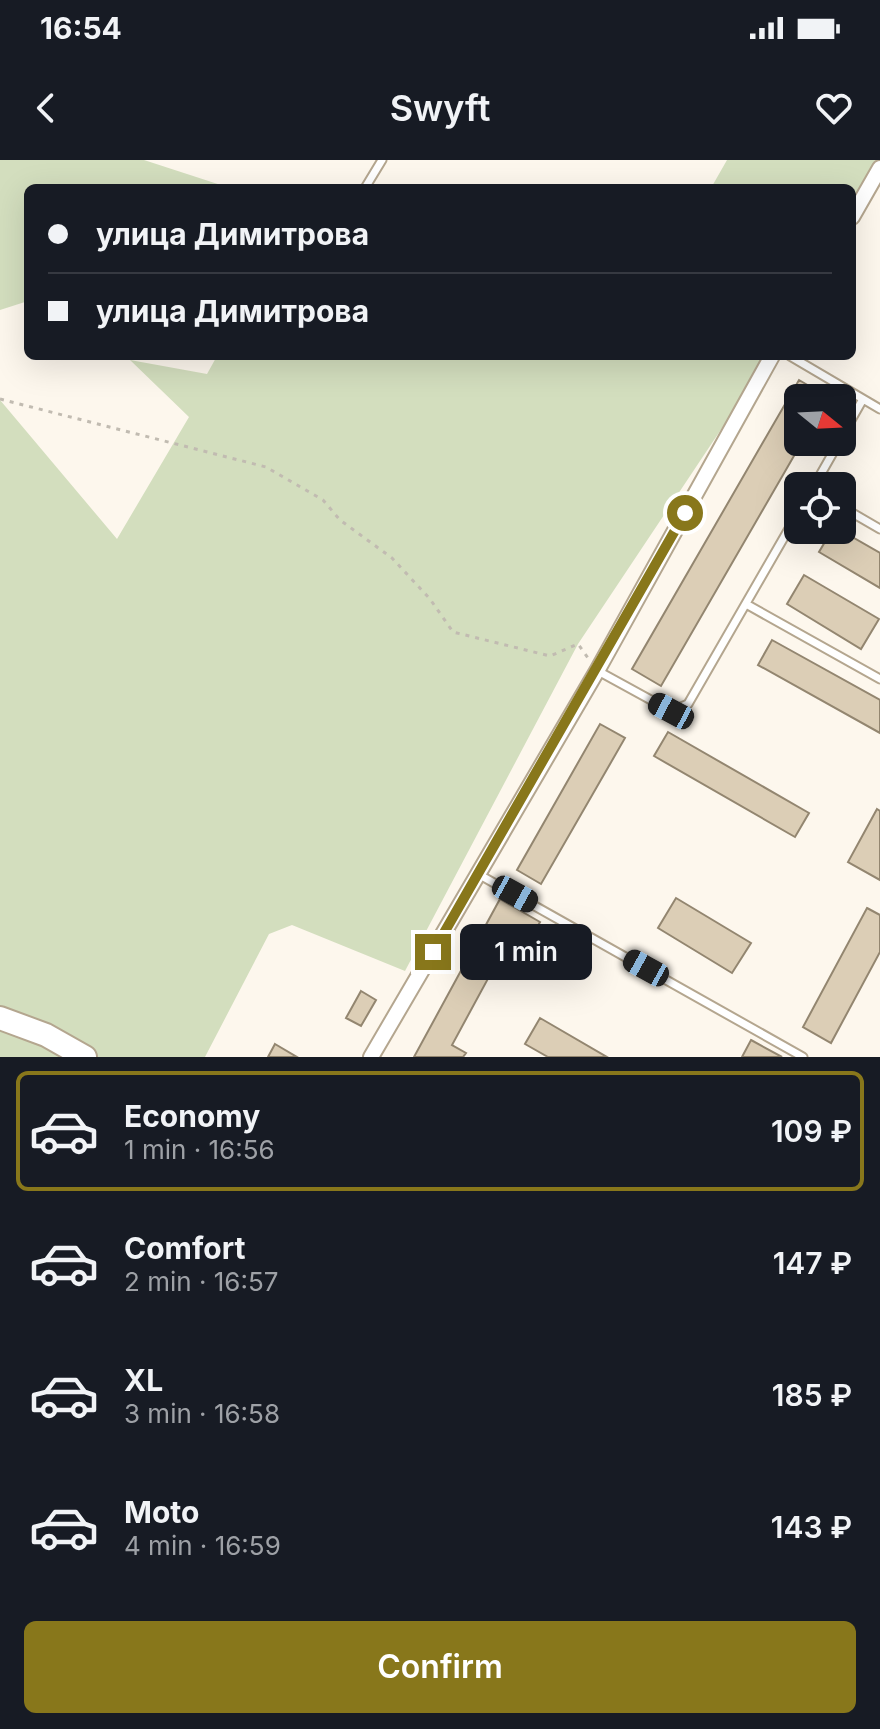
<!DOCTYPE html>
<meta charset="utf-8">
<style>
body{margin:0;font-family:Inter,sans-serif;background:#242831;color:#f1f3f6;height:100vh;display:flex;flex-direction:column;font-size:30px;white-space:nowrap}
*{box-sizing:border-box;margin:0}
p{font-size:26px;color:#9ea1a6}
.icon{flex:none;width:44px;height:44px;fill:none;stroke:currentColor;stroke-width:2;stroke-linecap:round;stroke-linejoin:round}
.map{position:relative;height:897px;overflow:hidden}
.sheet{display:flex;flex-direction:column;background:#171b24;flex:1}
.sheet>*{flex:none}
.hud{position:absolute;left:24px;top:24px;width:832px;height:176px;border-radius:12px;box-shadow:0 8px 32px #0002;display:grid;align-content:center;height:176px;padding:0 24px;background:#171b24}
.needle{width:52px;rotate:108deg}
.tools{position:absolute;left:784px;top:224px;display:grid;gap:16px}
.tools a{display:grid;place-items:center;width:72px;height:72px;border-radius:12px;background:#171b24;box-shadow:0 8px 32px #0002;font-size:40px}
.end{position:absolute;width:36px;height:36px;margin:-18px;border:10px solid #88771b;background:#fff;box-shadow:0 0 0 4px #fff}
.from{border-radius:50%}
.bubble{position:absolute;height:56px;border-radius:12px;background:#171b24;box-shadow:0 8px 32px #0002;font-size:26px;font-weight:600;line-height:56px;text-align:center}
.car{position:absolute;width:24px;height:48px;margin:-24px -12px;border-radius:10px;box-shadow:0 0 6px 2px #0007;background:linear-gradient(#222 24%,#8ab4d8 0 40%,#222 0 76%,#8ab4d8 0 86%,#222 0)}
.hud b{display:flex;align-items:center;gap:28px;height:76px;font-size:30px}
.hud b+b{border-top:2px solid #363941}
.hud i{width:20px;height:20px;background:#f1f3f6}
ul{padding:14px 0 0;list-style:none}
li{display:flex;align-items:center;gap:24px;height:120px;margin:0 16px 12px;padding:0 8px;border:4px solid transparent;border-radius:12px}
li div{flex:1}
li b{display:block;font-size:30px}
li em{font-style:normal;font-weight:600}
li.on{border-color:#88771b}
li>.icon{width:72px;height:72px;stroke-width:1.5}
.primary-button{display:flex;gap:16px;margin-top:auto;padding:16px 24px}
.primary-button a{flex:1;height:92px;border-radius:12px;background:#88771b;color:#fff;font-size:32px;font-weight:600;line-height:92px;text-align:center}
.status{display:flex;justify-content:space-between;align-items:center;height:56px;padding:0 40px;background:#171b24;direction:ltr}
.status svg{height:22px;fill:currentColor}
header{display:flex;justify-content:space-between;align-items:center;height:104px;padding:0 24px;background:#171b24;font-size:36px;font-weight:600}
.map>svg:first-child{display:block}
.green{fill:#d3debe}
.building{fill:#dcceb6;stroke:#938670;stroke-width:2}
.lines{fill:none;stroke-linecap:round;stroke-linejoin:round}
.service-casing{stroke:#b4a68f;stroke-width:11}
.minor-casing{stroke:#b4a68f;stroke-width:18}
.secondary-casing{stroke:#b4a68f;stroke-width:26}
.path{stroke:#c1bbb1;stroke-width:3;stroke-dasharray:4 6;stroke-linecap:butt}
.service{stroke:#fff;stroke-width:7}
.minor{stroke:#fff;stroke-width:14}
.secondary{stroke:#fff;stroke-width:22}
.route{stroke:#88771b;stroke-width:10}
</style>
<div class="status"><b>16:54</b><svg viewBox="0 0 49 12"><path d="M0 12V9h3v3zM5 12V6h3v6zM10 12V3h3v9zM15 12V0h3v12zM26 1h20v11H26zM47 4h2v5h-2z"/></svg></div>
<header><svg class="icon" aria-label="back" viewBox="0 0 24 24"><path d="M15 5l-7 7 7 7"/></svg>Swyft<svg class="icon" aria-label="heart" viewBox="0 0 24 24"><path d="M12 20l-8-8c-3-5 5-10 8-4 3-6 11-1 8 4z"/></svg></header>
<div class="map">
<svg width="880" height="897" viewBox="0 0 880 897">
<rect width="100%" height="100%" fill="#fdf7ed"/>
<!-- green -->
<path class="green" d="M0,0H144L230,28H28V141L0,150Z
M727,0H880V8L852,57V28H711Z
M217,196H770L578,484L405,811L292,765L269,774L205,897H0V240L117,379L189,257L130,200L207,214Z"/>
<!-- building -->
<path class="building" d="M799,220L828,237L798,238V282H802L661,526L632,509Z
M832,370H840L880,393V428L819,392Z
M804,415L879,459L861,489L787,444Z
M772,480L880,540V573L758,505Z
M600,564L625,578L541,724L517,710Z
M668,572L809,653L795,677L654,596Z
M877,649L880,651V720L848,702Z
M676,738L751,783L732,813L658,768Z
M500,739L540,762L526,787L510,778L452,885L466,893L463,897H414Z
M867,748L880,755V792L831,883L803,867Z
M361,831L376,840L361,866L346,858Z
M540,858L607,897H548L525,884Z
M751,880L782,897H742Z
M275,884L297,897H268Z"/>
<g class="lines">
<defs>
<path id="service" d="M365,28L382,0
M790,196L880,249
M842,276L863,239
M814,326L839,282
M842,347L880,369
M746,444L880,519
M598,511L671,551L688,544L798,353
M478,714L803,897"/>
<path id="minor" d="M852,57L880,8
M371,897L597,511L772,196"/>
<path id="secondary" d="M0,858L46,875L85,897"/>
</defs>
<!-- service casing -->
<use href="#service" class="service-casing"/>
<!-- minor casing -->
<use href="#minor" class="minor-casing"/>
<!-- secondary casing -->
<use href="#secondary" class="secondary-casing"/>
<!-- path -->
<path class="path" d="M0,239L266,307L323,340L340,360L392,398L430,439L453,472L550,496L578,484L588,498"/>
<!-- service -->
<use href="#service" class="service"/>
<!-- minor -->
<use href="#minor" class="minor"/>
<!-- secondary -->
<use href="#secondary" class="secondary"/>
</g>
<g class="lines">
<!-- route -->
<path class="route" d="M433,792L685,353"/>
</g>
</svg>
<div class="tools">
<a><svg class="needle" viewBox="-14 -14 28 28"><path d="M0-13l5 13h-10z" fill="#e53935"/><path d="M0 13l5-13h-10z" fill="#9ea1a6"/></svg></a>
<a><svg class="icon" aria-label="locate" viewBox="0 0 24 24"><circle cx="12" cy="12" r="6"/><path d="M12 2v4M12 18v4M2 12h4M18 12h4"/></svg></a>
</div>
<i class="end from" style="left:685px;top:353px"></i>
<i class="end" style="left:433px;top:792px"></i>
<div class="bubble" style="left:460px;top:764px;width:132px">1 min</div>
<i class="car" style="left:671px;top:551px;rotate:298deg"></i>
<i class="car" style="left:515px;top:734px;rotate:119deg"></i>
<i class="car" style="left:646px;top:808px;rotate:299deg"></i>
<div class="hud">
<b><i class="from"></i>улица Димитрова</b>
<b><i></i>улица Димитрова</b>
</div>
</div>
<section class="sheet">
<ul>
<li class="on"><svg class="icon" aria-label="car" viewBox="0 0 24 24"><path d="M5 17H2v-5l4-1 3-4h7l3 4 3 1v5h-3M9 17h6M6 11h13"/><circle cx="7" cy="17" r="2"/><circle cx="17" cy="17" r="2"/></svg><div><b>Economy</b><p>1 min · 16:56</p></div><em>109 ₽</em></li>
<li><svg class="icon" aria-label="car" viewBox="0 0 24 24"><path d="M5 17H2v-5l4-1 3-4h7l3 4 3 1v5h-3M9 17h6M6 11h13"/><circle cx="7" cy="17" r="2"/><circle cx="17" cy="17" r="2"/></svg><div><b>Comfort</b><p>2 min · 16:57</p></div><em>147 ₽</em></li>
<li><svg class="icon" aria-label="car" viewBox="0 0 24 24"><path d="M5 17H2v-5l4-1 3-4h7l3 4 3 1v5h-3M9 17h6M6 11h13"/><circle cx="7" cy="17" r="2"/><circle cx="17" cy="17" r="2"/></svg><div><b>XL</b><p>3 min · 16:58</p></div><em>185 ₽</em></li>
<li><svg class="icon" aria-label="car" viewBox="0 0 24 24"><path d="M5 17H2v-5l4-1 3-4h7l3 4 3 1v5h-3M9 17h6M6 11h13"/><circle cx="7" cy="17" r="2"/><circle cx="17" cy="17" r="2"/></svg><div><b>Moto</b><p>4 min · 16:59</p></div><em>143 ₽</em></li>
</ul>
<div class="primary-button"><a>Confirm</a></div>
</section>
